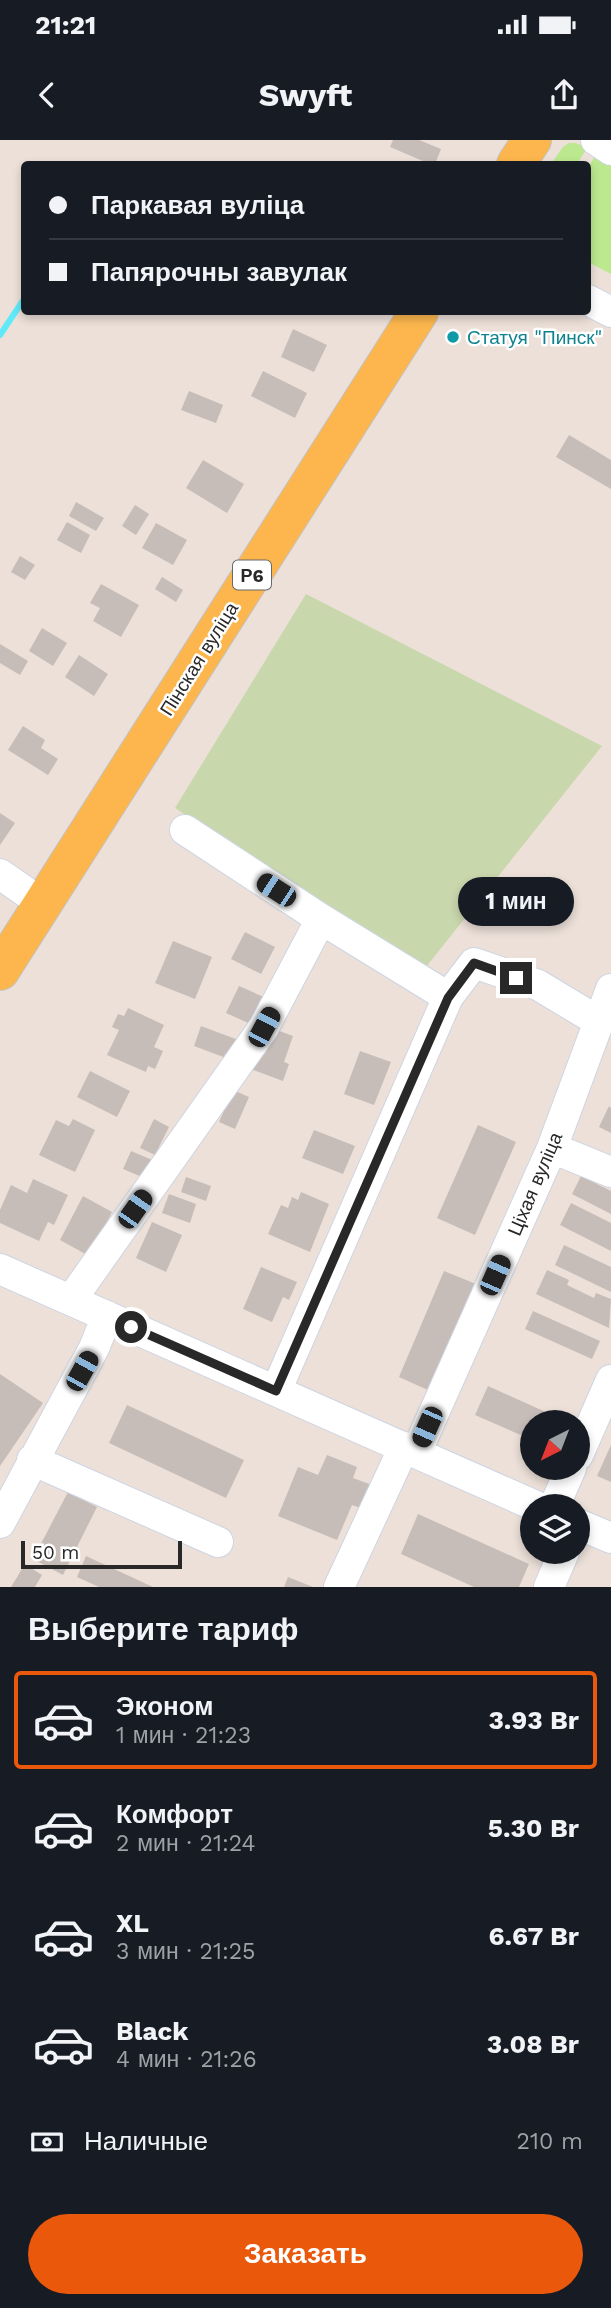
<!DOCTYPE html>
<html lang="ru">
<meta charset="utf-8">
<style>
body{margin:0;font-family:"Work Sans",sans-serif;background:#20242c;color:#f1f3f6;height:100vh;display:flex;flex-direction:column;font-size:26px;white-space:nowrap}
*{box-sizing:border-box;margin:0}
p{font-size:23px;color:#9ea1a6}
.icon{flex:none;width:38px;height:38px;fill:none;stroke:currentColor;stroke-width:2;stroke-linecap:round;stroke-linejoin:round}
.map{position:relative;height:1447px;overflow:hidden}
.sheet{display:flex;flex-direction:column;background:#171b24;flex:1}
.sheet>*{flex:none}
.guide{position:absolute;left:21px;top:21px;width:570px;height:154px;border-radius:7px;box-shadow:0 4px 10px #0003;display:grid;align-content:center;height:154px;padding:0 28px;background:#171b24}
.needle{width:46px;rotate:222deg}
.controls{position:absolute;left:520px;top:1270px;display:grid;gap:14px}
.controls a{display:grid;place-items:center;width:70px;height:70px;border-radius:50%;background:#171b24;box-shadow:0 4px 10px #0003;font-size:35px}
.scale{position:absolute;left:21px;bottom:18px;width:161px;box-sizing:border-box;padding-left:7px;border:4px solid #282828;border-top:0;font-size:19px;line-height:24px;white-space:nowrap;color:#282828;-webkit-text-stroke:5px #fff;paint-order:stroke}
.end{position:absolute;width:32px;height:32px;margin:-16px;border:9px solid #282828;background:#fff;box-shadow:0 0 0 4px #fff}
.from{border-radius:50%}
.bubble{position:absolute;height:49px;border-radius:24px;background:#171b24;box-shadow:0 4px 10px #0003;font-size:23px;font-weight:700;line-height:49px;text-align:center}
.car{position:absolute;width:21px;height:42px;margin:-21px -10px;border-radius:9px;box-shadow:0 0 5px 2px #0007;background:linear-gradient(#222 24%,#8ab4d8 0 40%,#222 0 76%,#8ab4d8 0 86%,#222 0)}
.guide b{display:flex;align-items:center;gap:24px;height:66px;font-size:26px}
.guide b+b{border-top:2px solid #363941}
.guide i{width:18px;height:18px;background:#f1f3f6}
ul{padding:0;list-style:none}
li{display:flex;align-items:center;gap:21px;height:98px;margin:0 14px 10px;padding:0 14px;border:4px solid transparent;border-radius:7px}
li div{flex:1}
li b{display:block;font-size:26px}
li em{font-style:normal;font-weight:700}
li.current{border-color:#ea580c}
li>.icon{width:63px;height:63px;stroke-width:1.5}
h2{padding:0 28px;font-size:32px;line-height:84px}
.pay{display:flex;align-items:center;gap:18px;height:77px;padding:0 28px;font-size:26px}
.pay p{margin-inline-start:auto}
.cta{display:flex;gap:14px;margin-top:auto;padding:14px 28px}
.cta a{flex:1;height:80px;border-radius:42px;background:#ea580c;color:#fff;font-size:28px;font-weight:700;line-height:80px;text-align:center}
.status{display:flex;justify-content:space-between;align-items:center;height:49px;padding:0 35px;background:#171b24;direction:ltr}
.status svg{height:19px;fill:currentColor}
header{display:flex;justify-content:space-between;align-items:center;height:91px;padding:0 28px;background:#171b24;font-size:32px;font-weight:700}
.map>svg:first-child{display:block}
.green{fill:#bce88f}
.cemetery{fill:#c9d7ad}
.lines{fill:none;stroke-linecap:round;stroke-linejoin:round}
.stream{stroke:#60e9f8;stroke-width:6}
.building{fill:#c7bdb8}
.minor-casing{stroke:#cdd5e3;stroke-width:32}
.major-casing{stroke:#c3c3c3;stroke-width:40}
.minor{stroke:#fff;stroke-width:30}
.major{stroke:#fcb64d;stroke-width:38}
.route{stroke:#282828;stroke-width:9}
.culture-dot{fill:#0f9aa8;stroke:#fff;stroke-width:2.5}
.labels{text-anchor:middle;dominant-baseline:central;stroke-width:5;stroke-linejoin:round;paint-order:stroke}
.shield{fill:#fff;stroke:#686868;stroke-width:2}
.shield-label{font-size:18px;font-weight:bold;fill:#282828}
.culture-label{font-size:19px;fill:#0d838f;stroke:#fff;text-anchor:start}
.street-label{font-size:19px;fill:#282828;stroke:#fff}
</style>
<div class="status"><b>21:21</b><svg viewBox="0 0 49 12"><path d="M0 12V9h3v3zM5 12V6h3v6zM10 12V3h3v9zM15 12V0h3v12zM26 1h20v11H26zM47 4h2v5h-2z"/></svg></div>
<header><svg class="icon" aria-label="back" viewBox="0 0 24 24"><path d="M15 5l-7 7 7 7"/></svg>Swyft<svg class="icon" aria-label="share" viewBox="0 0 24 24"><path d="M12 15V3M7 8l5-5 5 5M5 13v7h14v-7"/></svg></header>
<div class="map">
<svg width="611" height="1447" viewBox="0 0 611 1447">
<rect width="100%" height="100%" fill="#ece0d8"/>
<!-- green -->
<path class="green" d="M569,3H576L587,8L577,24H551L563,7Z
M596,14L611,23V134L588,122V28Z"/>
<!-- cemetery -->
<path class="cemetery" d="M306,454L602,606L422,832L175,668Z"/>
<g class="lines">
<!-- stream -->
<path class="stream" d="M0,195L24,159"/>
</g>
<!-- building -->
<path class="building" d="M393,0H419L441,9L435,24H430L390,7Z
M293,189L327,205L314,232L281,217Z
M263,231L307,253L295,278L251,256Z
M189,251L223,265L216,283L181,270Z
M569,295L611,320V349L556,317Z
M203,320L244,344L227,373L186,348Z
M76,362L104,378L96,391L69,376Z
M135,365L149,374L136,395L122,386Z
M67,382L90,395L81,413L57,400Z
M156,383L187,400L173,425L142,408Z
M20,416L35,425L25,440L11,432Z
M162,437L183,450L176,462L155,449Z
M101,444L139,465L121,497L93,481L100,468L90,463Z
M42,488L67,503L53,526L29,511Z
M0,504L28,521L20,535L0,523Z
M79,515L108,534L94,556L65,537Z
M23,586L45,600L41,608L58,619L48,635L8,610Z
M0,673L15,683L0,705Z
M245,792L275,807L261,834L231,819Z
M173,801L212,817L195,859L155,843Z
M239,846L268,859L255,886L226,873Z
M128,868L164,885L154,907L163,911L155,929L148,926L146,932L107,915L119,890L112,887L118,874L124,876Z
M201,886L241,901L234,921L194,906Z
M274,889L293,896L284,922L289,924L283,941L253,930L260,912L265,914Z
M360,911L391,922L374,965L344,954Z
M90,931L130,951L117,977L77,957Z
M233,950L249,957L235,989L219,982Z
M609,966L611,968V993L599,987Z
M73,979L95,990L75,1032L39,1015L56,980L69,986Z
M154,979L169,987L155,1015L140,1008Z
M478,985L516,1002L475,1095L437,1078Z
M314,990L355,1006L343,1034L302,1018Z
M131,1011L157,1022L149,1040L123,1029Z
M581,1036L611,1051V1074L572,1054Z
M186,1037L211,1046L206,1061L181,1052Z
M33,1039L68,1055L54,1085L48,1082L39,1101L0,1083V1070L11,1045L27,1053Z
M301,1052L329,1064L310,1112L268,1094L281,1065L288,1068L292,1057L298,1060Z
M169,1054L196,1064L190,1083L162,1073Z
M83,1056L112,1072L89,1116L60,1100Z
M571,1063L611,1083V1111L560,1085Z
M152,1082L182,1095L166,1132L136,1118Z
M564,1105L611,1127V1152L555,1125Z
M261,1127L297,1142L289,1160L283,1157L272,1182L243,1169Z
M547,1130L569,1140L567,1145L594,1158L596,1153L611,1159L609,1188L536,1154Z
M444,1131L476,1144L430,1251L399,1237Z
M533,1171L600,1201L592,1219L525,1189Z
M0,1234L43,1263L0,1326Z
M488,1246L570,1283H532V1300L475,1275Z
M127,1265L244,1320L226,1358L109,1303Z
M611,1305V1342L597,1336Z
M327,1315L357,1327L353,1338L372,1345L363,1369L352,1365L337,1400L278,1376L298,1327L318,1335Z
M68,1352L97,1367L63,1435L33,1419Z
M418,1374L529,1424L519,1447H474L401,1414Z
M86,1416L153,1447H99L77,1437Z
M25,1424L42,1435L35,1447H11Z
M288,1437L313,1447H284Z"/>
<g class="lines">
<defs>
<path id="minor" d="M596,0L611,10
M588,160L611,172
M185,690L321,779L448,857
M0,734L43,764
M552,1008L611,1032
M0,1129L538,1367
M71,1160L264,887L321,779
M276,1251L448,857L474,823L538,845L598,881
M416,1313L552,1008L611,849
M578,1315L611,1240
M32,1320L218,1402
M554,1367L571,1328
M0,1383L94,1208L107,1176
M578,1384L611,1398
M339,1447L404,1307
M549,1447L564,1412"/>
<path id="major" d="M516,24L532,0
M0,831L419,172"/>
</defs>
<!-- minor casing -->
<use href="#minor" class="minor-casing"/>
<!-- major casing -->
<use href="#major" class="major-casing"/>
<!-- minor -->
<use href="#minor" class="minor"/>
<!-- major -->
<use href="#major" class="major"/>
</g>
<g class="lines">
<!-- route -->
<path class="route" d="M131,1187L276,1251L448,858L474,823L516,838"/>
</g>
<!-- markers -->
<circle class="culture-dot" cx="453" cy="197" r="7"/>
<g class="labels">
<!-- shield labels -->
<rect class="shield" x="233" y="420.5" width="38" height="29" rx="5"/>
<g class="shield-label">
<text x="252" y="435">Р6</text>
</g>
<!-- culture labels -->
<g class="culture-label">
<text x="467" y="197">Статуя "Пинск"</text>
</g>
<!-- street labels -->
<g class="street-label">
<text transform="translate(199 519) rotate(-58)">Пінская вуліца</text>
<text transform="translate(535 1044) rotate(-67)">Ціхая вуліца</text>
</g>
</g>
</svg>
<div class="controls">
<a><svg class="needle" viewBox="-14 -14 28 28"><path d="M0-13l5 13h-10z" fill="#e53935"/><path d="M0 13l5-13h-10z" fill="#9ea1a6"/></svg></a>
<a><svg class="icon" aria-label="layers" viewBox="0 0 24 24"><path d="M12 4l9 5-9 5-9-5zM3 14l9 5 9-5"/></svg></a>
</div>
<div class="scale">50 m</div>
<i class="end from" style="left:131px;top:1187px"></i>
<i class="end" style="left:516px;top:838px"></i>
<div class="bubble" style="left:458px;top:737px;width:116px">1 мин</div>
<i class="car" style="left:276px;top:750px;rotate:303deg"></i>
<i class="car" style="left:264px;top:887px;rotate:28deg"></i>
<i class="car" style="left:135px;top:1069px;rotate:35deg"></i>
<i class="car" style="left:495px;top:1135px;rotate:24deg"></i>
<i class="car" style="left:82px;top:1231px;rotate:29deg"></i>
<i class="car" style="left:427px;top:1287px;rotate:204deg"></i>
<div class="guide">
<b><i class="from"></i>Паркавая вуліца</b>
<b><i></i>Папярочны завулак</b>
</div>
</div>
<section class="sheet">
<h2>Выберите тариф</h2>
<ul>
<li class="current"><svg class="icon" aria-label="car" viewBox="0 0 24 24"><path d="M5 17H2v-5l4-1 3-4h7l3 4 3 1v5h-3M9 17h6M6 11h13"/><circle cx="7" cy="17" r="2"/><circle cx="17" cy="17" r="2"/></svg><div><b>Эконом</b><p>1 мин · 21:23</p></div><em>3.93 Br</em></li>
<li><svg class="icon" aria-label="car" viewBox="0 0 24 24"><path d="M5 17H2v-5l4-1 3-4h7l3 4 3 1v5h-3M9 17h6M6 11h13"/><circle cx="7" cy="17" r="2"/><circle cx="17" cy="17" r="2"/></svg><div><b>Комфорт</b><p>2 мин · 21:24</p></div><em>5.30 Br</em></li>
<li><svg class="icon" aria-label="car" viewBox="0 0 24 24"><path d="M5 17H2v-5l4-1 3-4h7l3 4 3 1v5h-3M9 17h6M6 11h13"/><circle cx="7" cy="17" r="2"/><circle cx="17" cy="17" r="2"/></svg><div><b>XL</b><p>3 мин · 21:25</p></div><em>6.67 Br</em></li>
<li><svg class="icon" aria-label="car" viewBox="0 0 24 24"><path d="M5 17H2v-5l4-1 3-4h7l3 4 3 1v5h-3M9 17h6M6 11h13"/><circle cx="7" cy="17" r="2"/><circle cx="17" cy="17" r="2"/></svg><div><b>Black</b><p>4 мин · 21:26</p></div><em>3.08 Br</em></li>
</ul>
<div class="pay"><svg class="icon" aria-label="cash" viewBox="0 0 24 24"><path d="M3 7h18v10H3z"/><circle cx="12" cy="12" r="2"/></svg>Наличные<p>210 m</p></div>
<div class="cta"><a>Заказать</a></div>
</section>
